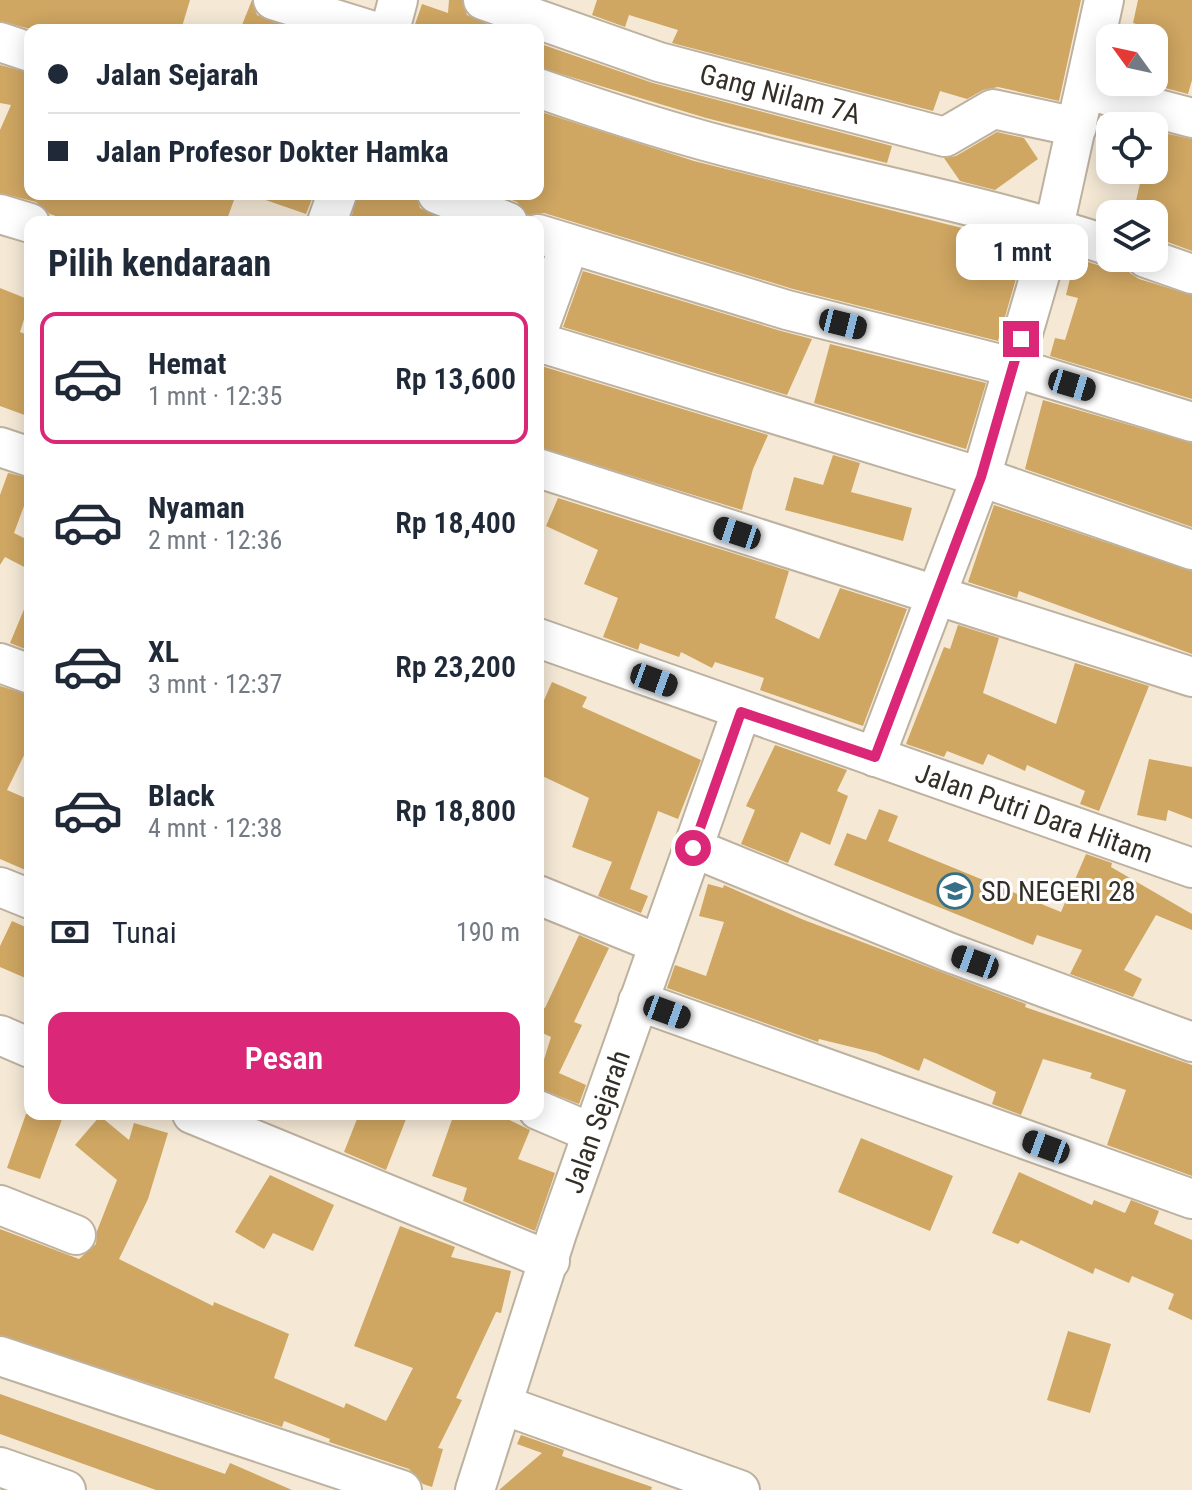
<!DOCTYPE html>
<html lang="id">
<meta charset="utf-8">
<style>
body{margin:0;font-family:"Roboto Condensed",sans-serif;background:#f2f2f3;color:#1f2937;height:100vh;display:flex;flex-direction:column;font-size:30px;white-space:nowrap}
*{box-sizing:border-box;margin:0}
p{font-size:26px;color:#747a83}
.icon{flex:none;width:44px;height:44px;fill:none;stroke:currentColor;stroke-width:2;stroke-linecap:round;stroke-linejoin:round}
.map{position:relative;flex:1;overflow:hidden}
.panel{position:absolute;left:24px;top:216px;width:520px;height:904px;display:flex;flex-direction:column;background:#fff;border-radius:16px;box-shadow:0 4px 20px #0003}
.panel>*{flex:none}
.hud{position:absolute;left:24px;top:24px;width:520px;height:176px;border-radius:16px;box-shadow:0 4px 20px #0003;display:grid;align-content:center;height:176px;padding:0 24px;background:#fff}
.needle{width:52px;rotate:303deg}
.buttons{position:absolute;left:1096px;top:24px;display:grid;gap:16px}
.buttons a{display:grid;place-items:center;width:72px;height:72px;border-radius:16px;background:#fff;box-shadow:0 4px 20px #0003;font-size:40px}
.end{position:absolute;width:36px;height:36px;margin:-18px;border:10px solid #db2777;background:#fff;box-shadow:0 0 0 4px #fff}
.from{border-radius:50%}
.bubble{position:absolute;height:56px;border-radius:16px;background:#fff;box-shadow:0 4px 20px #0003;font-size:26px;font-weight:600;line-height:56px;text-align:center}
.car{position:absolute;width:24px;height:48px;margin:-24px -12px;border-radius:10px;box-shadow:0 0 6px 2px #0007;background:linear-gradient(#222 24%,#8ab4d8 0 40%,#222 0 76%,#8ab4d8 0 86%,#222 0)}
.hud b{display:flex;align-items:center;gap:28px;height:76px;font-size:30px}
.hud b+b{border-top:2px solid #e0e1e3}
.hud i{width:20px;height:20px;background:#1f2937}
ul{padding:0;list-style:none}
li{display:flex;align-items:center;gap:24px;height:132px;margin:0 16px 12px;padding:0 8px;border:4px solid transparent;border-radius:16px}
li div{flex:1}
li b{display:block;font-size:30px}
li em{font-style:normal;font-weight:600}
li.active{border-color:#db2777}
li>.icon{width:72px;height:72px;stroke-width:1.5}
h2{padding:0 24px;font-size:36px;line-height:96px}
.pay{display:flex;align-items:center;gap:20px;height:88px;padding:0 24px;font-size:30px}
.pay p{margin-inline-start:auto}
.cta{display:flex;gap:16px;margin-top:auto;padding:16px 24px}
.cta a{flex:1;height:92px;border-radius:16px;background:#db2777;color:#fff;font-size:32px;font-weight:600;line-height:92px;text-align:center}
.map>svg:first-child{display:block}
.building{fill:#cfa662}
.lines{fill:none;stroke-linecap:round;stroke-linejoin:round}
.minor-casing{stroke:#bdb19f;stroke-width:42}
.minor{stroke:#fff;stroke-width:38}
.route{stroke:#db2777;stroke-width:10}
.labels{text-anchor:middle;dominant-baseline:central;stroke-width:6;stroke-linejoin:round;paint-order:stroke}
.street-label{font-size:28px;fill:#332f27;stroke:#fff}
.poi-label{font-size:28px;fill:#332f27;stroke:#fff;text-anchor:start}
</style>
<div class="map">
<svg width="1192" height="1490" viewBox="0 0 1192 1490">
<rect width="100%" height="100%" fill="#f5e9d6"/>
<!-- building -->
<path class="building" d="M0,0H190L181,30H34L0,21Z
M252,0L257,15L296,30H240Z
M449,0H462L467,15L502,30H413L422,4L448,13Z
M597,0H1081L1059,101L998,87L983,90L967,99L940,91L933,111L672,43L678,30L629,15L625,27L592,15Z
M1138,0H1192V80L1188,94L1142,82H1154V30L1133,23Z
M538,43L653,83L892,146L887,163L706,118L538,67Z
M0,65L30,73V194H216L234,200L226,222H73L50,214L36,202L0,193V130L11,105L0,103Z
M538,111L694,161L1026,244L998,341L793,289L544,213L528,215L517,202L497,194H538Z
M1154,131L1192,139V251L1154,237V214H1133L1143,170H1154Z
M997,132L1024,138L1038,159L995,190L960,181L944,158L956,156Z
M258,194H314L306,214L257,197Z
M358,194H416L420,208L448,222H350Z
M1075,258L1104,267L1125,262L1130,273L1139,279L1192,295V399L1050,356L1055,338L1065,340L1078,298L1066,295Z
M583,271L781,331L812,339L787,395L563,327Z
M0,288L30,300L20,332L30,336V417L0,406Z
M830,344L986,383L966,449L814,403Z
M538,365L768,435L753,469L742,510L538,447Z
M1043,400L1192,443V527L1025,469Z
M833,455L860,463L851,492L912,508L903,541L785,510L794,477L823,485Z
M8,473L30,478V490L14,533L30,541V570L5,557L0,565V495Z
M558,498L789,571L775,618L819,639L840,588L907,609L863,726L760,690L764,678L715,662L712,668L681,652L679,657L640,643L638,650L603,637L618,598L584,584L598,550L546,526Z
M994,505L1192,571V654L1019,591L1017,598L968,582Z
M30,595V651L10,643Z
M958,625L999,638L983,693L1056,724L1075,663L1149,686L1099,811L1080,804L1085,791L1027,765L1025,771L988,754L983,765L947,751L944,757L906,744L944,647L950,649Z
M552,682L587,697L582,707L701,760L678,819L658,811L630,889L648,896L641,913L598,896L612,862L572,847L589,798L538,774V714Z
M0,686L30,695V743L7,790L30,800V872L0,859Z
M775,745L847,770L837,791L848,796L830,845L801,832L788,863L741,844L755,810L746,806Z
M1149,759L1192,767V819L1168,810L1166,821L1137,815Z
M879,809L898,816L888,841L1061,912L1086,854L1112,863L1111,867L1192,914V930L1156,915L1124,970L1142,979L1133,997L1070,974L1082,950L1037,935L1033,945L834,865L847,833L866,840Z
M708,884L723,888L724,885L804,920L1026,1004L1025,1007L1192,1065V1176L1107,1145L1126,1090L1090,1078L1092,1073L1043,1059L1021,1115L992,1104L996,1092L924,1058L919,1071L876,1053L819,1039L818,1042L667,988L675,965L706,976L724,922L699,916Z
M12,921L30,929V980L0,967V946Z
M579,935L609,948L574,1022L582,1025L559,1073L586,1085L579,1104L538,1088V1064L542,1066L551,1037L538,1031V1005L545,1008Z
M26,1114H64L40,1179L7,1168Z
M359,1114H408L386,1170L344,1152Z
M454,1114H497L530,1130L518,1159L555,1173L535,1231L463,1201L467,1188L432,1176Z
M100,1116L129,1140L134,1123L168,1133L148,1199L119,1259L213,1306L214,1302L289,1334L274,1378L344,1408L346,1403L386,1421L413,1368L354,1346L400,1226L455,1247L451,1257L511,1271L501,1313L496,1312L456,1398L462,1400L438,1448L443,1449L432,1487L423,1484L409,1469L329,1442L330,1439L284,1421L282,1427L0,1335V1229L79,1259L96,1244L97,1231L117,1180L75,1145Z
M861,1138L953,1176L930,1231L838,1192Z
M1019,1172L1092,1205L1094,1200L1125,1213L1131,1200L1159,1211L1154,1224L1192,1240V1320L1168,1309L1174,1294L1132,1276L1129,1283L1095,1268L1093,1274L1021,1240L1018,1244L992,1233Z
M270,1175L334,1205L313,1251L273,1233L264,1249L235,1232Z
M1068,1331L1111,1344L1090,1413L1047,1400Z
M0,1394L225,1474L230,1463L292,1490H156L0,1434Z
M521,1435L564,1450L562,1456L652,1487L651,1490H499L542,1453L517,1444Z"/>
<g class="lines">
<defs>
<g id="minor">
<path d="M273,0L370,30"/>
<path id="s1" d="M483,0L659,62L945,137L993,109L1077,127"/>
<path d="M390,30L398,0"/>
<path d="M0,42L30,52"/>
<path d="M538,88C609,113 681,136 755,154C873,185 994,207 1110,246"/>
<path d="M1086,90L1192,118"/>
<path d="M437,194L508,222"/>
<path d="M0,214L30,223"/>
<path d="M327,222L337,194"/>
<path d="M538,234L787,310L1012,367L1192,422"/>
<path d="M1146,258L1192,274"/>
<path d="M538,331L569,246"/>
<path d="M538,342L981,477L1192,550"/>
<path d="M0,447L30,457"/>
<path d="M538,468L1192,677"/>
<path id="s2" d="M538,638L1192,868"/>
<path d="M0,663L30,674"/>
<path d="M875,757L981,477L1054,227L1104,0"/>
<path d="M693,848L948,952L1192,1042"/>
<path d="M0,887L30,899"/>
<path d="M538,895L659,944"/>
<path d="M638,1001L1192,1199"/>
<path d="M0,1035L30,1048"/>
<path d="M538,1110L592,1133"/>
<path d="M192,1114L550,1261"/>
<path d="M0,1205L76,1235"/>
<path d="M0,1356L402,1490"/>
<path d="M503,1405L740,1490"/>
<path d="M0,1467L66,1490"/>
<path id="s3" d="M475,1490L557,1233L741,712"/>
</g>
</defs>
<!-- minor casing -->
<use href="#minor" class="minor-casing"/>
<!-- minor -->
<use href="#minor" class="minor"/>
</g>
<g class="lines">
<!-- route -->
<path class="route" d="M693,848L741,712L875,757L981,477L1021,339"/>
</g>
<!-- icons -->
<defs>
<symbol id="school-ring" viewBox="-11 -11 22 22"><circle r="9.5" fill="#fff" stroke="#366f88" stroke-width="1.5"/><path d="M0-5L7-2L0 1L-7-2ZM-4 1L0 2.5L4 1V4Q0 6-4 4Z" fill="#366f88"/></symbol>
</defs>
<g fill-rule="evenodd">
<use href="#school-ring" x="935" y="871" width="40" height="40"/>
</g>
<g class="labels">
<!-- street labels -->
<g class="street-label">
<text stroke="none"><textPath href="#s1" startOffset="312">Gang Nilam 7A</textPath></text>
<text stroke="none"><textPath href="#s2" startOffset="526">Jalan Putri Dara Hitam</textPath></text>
<text stroke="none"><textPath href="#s3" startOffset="388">Jalan Sejarah</textPath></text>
</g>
<!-- poi labels -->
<g class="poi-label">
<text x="981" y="891">SD NEGERI 28</text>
</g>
</g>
</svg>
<div class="buttons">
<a><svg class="needle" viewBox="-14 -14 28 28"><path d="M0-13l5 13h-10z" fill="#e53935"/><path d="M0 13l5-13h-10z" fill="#747a83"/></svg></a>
<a><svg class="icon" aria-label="locate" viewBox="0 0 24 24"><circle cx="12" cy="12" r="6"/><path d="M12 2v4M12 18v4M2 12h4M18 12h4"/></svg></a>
<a><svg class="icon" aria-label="layers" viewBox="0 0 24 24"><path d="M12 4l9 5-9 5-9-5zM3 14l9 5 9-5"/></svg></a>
</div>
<i class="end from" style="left:693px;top:848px"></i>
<i class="end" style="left:1021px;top:339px"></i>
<div class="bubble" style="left:956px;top:224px;width:132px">1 mnt</div>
<i class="car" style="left:843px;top:324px;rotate:104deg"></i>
<i class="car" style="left:1072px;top:385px;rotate:107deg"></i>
<i class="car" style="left:737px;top:533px;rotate:288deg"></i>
<i class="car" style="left:654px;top:680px;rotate:110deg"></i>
<i class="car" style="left:975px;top:962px;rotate:290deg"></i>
<i class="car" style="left:667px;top:1012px;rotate:110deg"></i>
<i class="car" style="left:1046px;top:1147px;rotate:290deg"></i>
<div class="hud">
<b><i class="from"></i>Jalan Sejarah</b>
<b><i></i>Jalan Profesor Dokter Hamka</b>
</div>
<section class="panel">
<h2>Pilih kendaraan</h2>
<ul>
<li class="active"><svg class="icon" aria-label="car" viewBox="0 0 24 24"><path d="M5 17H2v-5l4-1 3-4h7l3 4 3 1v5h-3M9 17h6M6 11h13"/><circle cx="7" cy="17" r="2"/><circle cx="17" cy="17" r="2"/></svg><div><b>Hemat</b><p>1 mnt · 12:35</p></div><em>Rp 13,600</em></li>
<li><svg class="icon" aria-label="car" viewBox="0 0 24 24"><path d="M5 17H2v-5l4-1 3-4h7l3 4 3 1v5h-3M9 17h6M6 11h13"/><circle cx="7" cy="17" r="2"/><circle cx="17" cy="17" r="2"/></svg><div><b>Nyaman</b><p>2 mnt · 12:36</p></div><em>Rp 18,400</em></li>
<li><svg class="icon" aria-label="car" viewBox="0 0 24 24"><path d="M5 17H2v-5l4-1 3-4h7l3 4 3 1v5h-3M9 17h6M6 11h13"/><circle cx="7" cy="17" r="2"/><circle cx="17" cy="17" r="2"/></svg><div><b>XL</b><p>3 mnt · 12:37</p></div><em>Rp 23,200</em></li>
<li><svg class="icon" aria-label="car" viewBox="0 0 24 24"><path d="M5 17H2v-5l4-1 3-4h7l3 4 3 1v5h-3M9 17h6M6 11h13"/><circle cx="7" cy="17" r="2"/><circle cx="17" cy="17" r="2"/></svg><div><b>Black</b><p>4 mnt · 12:38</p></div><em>Rp 18,800</em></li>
</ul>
<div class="pay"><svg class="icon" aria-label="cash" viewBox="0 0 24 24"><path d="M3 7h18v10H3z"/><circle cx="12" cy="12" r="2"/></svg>Tunai<p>190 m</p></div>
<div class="cta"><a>Pesan</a></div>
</section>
</div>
